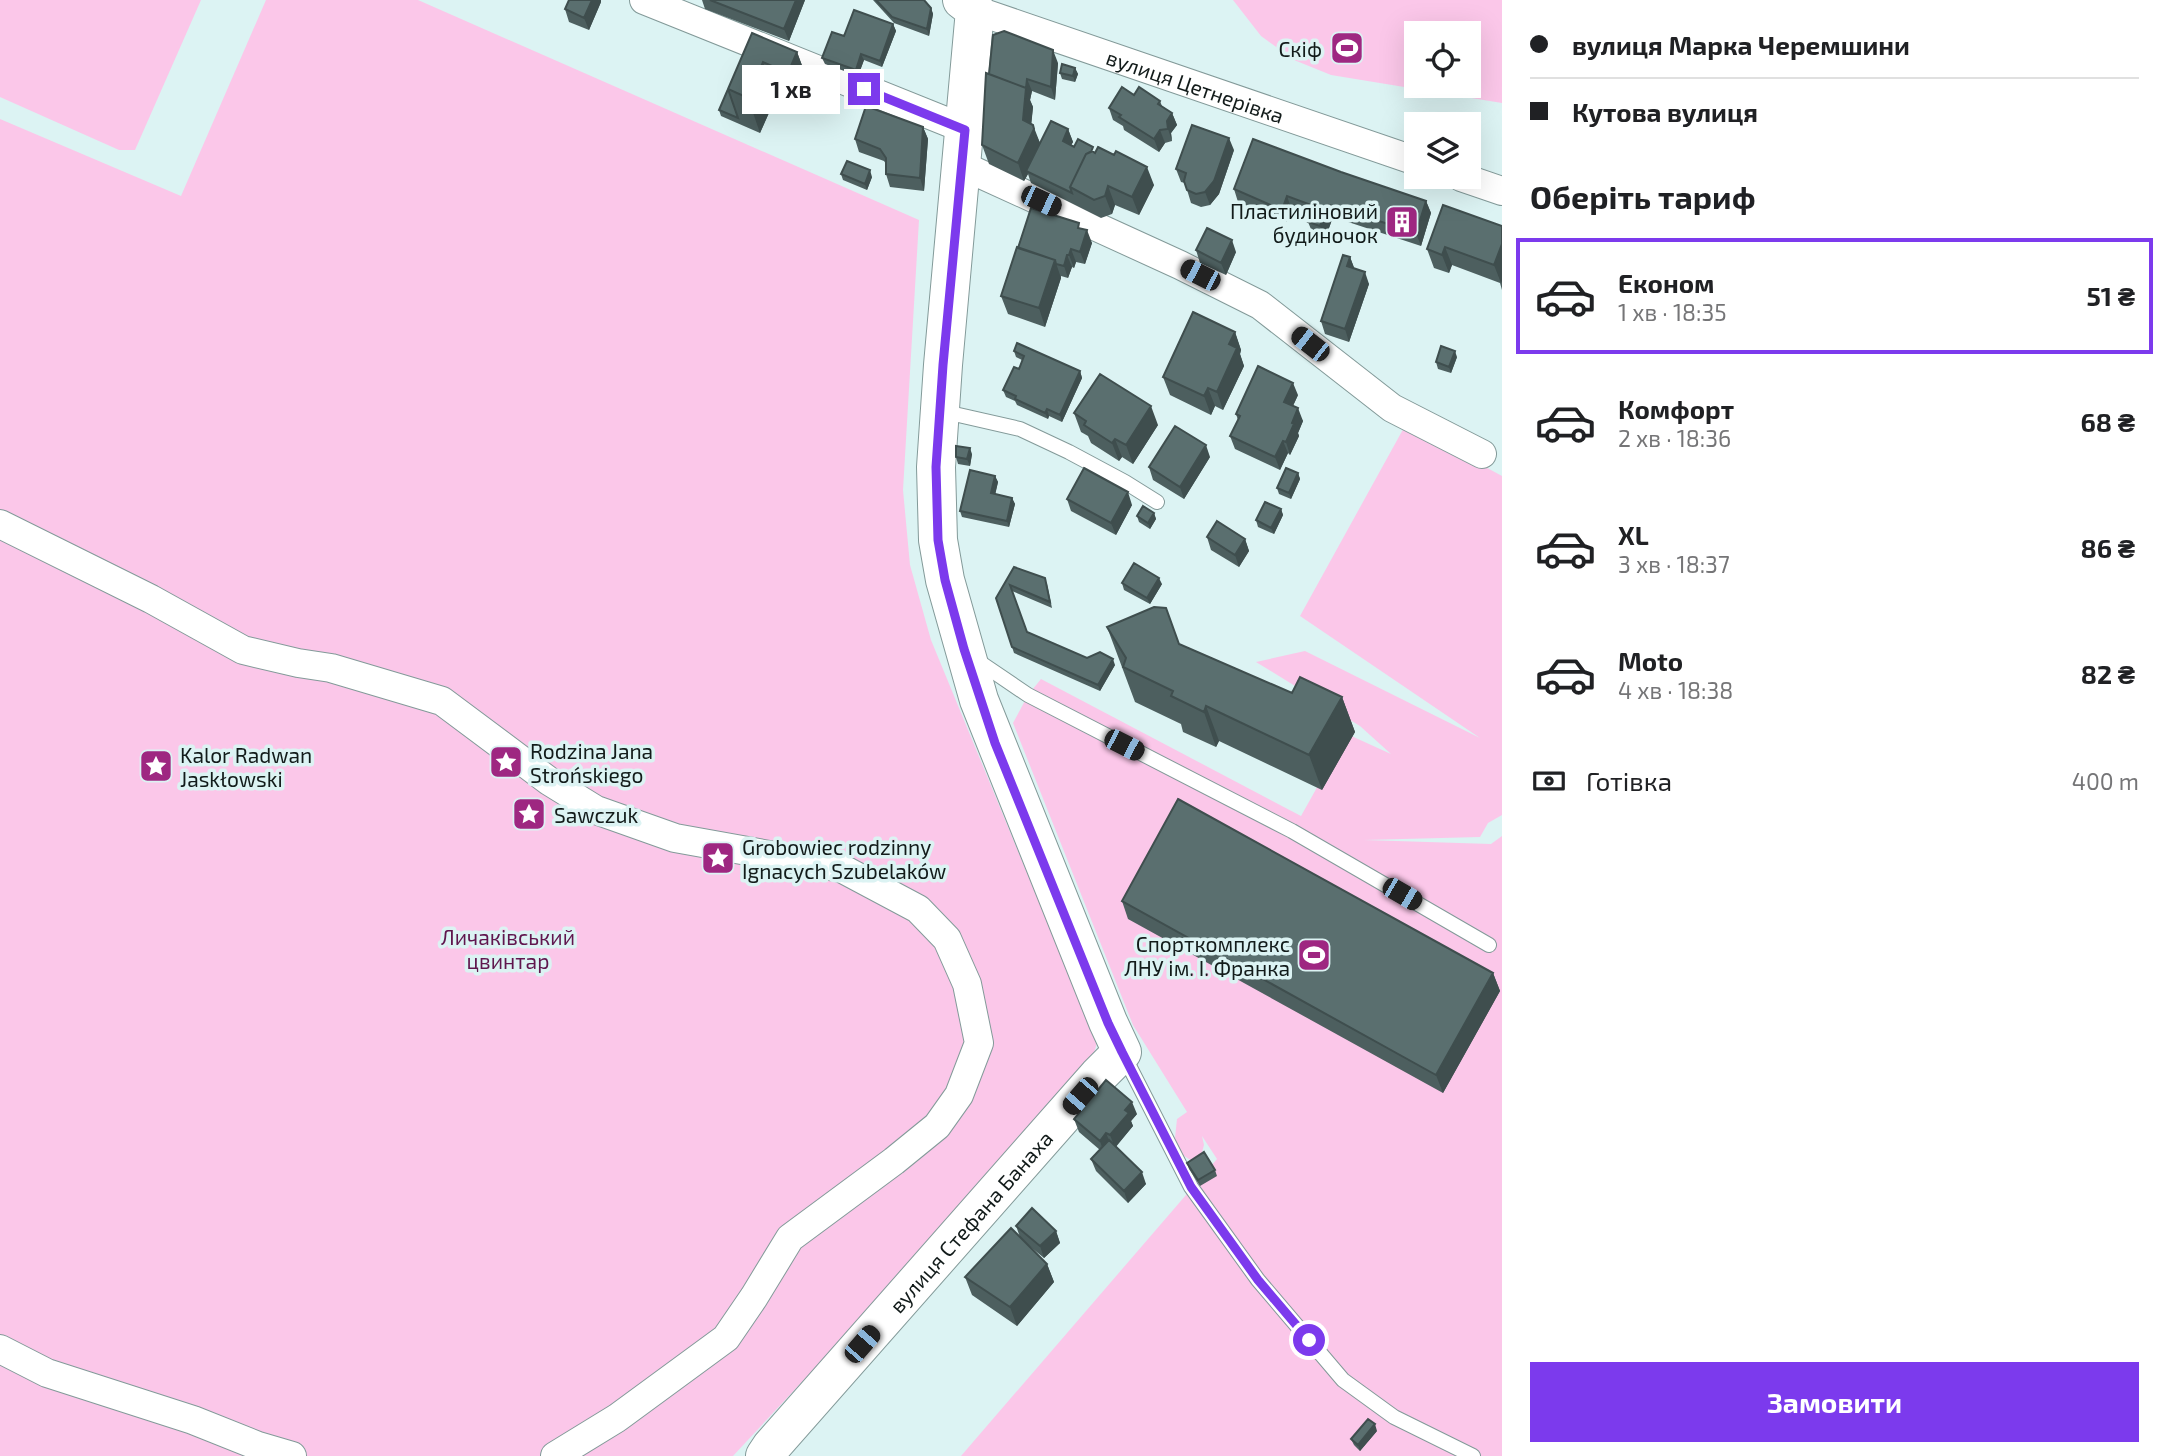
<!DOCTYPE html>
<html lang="uk">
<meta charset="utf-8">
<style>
body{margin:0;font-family:"Exo 2",sans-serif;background:#f6f6f6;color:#202124;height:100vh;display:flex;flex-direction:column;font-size:26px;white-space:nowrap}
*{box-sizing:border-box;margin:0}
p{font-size:23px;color:#757577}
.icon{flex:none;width:38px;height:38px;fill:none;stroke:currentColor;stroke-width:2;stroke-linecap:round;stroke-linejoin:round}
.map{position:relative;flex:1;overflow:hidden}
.details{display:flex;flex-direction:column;background:#fff;width:665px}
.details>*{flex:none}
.guide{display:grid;align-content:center;height:154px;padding:0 28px;background:#fff}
.fabs{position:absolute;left:1404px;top:21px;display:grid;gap:14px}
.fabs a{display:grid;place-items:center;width:77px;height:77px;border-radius:0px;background:#fff;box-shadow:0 7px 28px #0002;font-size:35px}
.end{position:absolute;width:32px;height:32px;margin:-16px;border:9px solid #7c3aed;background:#fff;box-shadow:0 0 0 4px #fff}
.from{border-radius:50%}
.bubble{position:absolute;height:49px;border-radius:0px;background:#fff;box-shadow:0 7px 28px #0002;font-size:23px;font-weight:700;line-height:49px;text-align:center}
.car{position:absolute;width:21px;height:42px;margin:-21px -10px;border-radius:9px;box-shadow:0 0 5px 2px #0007;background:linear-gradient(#222 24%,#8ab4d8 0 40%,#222 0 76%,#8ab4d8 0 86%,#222 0)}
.guide b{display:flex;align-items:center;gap:24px;height:66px;font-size:26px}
.guide b+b{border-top:2px solid #e0e0e0}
.guide i{width:18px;height:18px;background:#202124}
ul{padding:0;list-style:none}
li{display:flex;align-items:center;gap:21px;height:116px;margin:0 14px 10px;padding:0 14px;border:4px solid transparent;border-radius:0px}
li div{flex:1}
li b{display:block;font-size:26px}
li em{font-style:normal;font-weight:700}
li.active{border-color:#7c3aed}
li>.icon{width:63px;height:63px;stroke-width:1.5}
h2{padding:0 28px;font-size:32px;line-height:84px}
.pay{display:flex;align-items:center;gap:18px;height:77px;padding:0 28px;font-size:26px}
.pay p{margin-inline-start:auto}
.action{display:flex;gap:14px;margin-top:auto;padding:14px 28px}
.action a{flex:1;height:80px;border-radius:0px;background:#7c3aed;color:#fff;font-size:28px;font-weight:700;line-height:80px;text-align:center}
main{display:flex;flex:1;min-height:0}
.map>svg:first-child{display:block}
.green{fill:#fbc7e9;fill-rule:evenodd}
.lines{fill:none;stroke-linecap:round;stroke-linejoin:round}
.lane-casing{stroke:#839a99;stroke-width:16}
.street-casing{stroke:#839a99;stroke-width:30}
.secondary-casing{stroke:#839a99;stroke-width:40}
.lane{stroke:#fff;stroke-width:14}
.street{stroke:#fff;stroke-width:28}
.secondary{stroke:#fff;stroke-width:38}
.wall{fill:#4d5f5f}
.shaded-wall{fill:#3f4e4e}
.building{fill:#5a6f6f;stroke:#3f4e4e;stroke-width:2}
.route{stroke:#7c3aed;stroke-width:9}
.labels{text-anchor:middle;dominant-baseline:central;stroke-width:7;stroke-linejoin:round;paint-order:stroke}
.poi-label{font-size:21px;fill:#121b1a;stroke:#dcf3f3;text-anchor:start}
.street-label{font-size:21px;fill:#121b1a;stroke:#dcf3f3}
.park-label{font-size:21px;fill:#60164e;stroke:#dcf3f3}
</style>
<main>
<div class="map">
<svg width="1502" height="1456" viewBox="0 0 1502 1456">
<rect width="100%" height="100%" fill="#dcf3f3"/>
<!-- green -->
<path class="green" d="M0,0H201L135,150H119L0,97Z
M266,0H418L919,220L903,490L910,565L931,640L1097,1043L1087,1076L733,1456H0V119L181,196Z
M1233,0H1502V103L1331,75L1294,60L1261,36ZM1468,33V86H1416V33Z
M1406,424L1502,476V815L1488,823L1480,837L1364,840L1491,844L1502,836V1456H961L1217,1159L1202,1136L1204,1145L1201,1156L1192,1161L1178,1152L1175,1138L1177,1119L1187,1112L1133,1025L1013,723L1028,695L1041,679L1301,816L1347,734L1391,754L1360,726L1256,662L1305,651L1480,738L1300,616Z"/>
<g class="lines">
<defs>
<path id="lane" d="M941,411L1020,429L1069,452L1125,482L1157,502
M975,659L1028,695L1292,831L1489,945
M1123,1054L1191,1187L1258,1280L1343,1380L1394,1417L1473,1456"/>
<g id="street">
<path d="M644,0L965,129"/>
<path id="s1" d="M975,10L1416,161"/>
<path d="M961,165L1180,265L1260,305L1392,408L1482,454"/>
<path d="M1461,177L1502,191"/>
<path d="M0,524L151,599L243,650L298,663L331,668L442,701L549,781L596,810L675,838L841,868L918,909L947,939L967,984L979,1043L959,1095L937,1126L894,1161L790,1238L754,1297L726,1338L617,1418L555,1456"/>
<path d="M0,1349L47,1373L193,1420L258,1446L292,1456"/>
</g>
<g id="secondary">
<path id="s2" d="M765,1456L771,1447L1098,1076L1122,1052L1108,1022L979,700L945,580L938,540L936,467L943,365L975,10L962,0"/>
</g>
</defs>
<!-- lane casing -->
<use href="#lane" class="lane-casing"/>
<!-- street casing -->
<use href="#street" class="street-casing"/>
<!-- secondary casing -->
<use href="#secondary" class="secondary-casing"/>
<!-- lane -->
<use href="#lane" class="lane"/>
<!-- street -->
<use href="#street" class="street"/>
<!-- secondary -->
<use href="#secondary" class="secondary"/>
</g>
<!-- wall -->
<path class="wall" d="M702,0H805L789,41L705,9Z
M873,0H924L931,8L933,14L929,36L894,23Z
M601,2L589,30L569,22L565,9Z
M893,24L896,31L882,67L864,60L858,76L825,64L822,58L844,36Z
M752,33L797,52L810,87L801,108L776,97L760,133L721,116L719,110Z
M1058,63L1055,100L1032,91L1030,100L1033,107L1031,124L1040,143L1068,129L1073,142L1071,145L1095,153L1154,185L1139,215L1115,205L1112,214L1101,218L1031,183L1028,174L1024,181L989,164L982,145L989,74Z
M1075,68L1078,74L1075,82L1062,79L1060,73Z
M1134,95L1160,101L1162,106L1172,113L1177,125L1171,133L1172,141L1165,143L1159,152L1124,130L1123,126L1113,120L1109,108Z
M923,127L928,139L924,191L890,187L886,174V164L884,161L859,152L855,139Z
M1234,150L1219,194L1210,205L1201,207L1191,203L1185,183L1181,182L1176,169Z
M1341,172L1426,201L1431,213L1421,246L1333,217L1325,239L1313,234L1308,222L1311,215L1291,208L1286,222L1238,202L1234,189Z
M841,174L872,177L867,190L843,180Z
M1502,226V290L1500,283L1452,265L1449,273L1434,268L1427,249Z
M1082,229L1092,243L1085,264L1076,262L1074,268L1072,267L1068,278L1061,276V278L1045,327L1008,314L1001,296L1018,248Z
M1196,250L1236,252L1226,275L1200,263Z
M1350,257L1354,268L1369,284L1349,342L1325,334L1321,321Z
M1235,332L1241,350L1240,354L1244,366L1223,410L1215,406L1211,415L1170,395L1163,377Z
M1014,351L1080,371L1082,378L1062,422L1049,416L1048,419L1017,405L1015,401L1006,397L1003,390L1019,369L1022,360L1016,357Z
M1457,357L1451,373L1438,369L1436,362Z
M1298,395L1293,406L1303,421L1298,433L1299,436L1290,455L1288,453L1280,470L1235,449L1230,436L1238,420L1236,414Z
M1074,413L1158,425L1133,464L1122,457L1119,461L1091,443L1088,436L1081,432Z
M972,454L970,466L958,464L956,457Z
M1210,457L1184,499L1153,480L1149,467Z
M1298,473L1300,479L1291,499L1279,494L1277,488Z
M995,476L998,482L995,494L1012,498L1015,504L1009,527L962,517L960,511Z
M1067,499L1132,505L1116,535L1071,511Z
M1281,509L1283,515L1274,534L1258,527L1256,520Z
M1154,513L1156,519L1150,529L1139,522L1137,516Z
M1207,537L1245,539L1249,551L1239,567L1211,550Z
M1014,567L1047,584L1052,608L1012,591L1027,632L1087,658L1115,665L1100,691L1014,653L996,598Z
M1122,583L1162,584L1150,604L1124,590Z
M1107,627L1179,644L1292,693L1342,697L1355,732L1322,790L1219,741L1216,747L1183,732L1181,724L1135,702Z
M1122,901L1493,973L1500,991L1443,1093L1128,919Z
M1137,1114L1131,1121L1133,1126L1116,1146L1146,1184L1128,1203L1096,1171L1091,1159L1100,1150L1079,1132L1074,1119Z
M1187,1163L1215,1170L1217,1176L1200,1186L1189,1169Z
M1016,1226L1056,1231L1060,1243L1044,1258L1027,1244L1047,1264L1054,1282L1017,1326L972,1295L965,1277L1020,1237Z
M1377,1431L1360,1451L1354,1445L1351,1439Z"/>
<!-- shaded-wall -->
<path class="shaded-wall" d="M592,0H601V2L589,30L584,18Z
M796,0H805L789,41L784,29Z
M931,8L933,14L929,36L927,29Z
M893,24L896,31L882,67L880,61Z
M1053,50L1058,63L1055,100L1051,87Z
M797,52L810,87L801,108L788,73Z
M861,54L864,60L858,76L856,70Z
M763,62L776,97L760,133L748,98Z
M1075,68L1078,74L1075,82L1073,76Z
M1027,79L1032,91L1030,100L1033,107L1030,138L1023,120L1025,93Z
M1172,113L1177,125L1171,133L1172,141L1168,129L1167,121Z
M1033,125L1040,143L1026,171L1028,174L1024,181L1018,163Z
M923,127L928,139L924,191L920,178Z
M1068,129L1073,142L1067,153L1063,141Z
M1160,130L1165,143L1159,152L1154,139Z
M1229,138L1234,150L1219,194L1210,205L1205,192Z
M1147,167L1154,185L1139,215L1132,197Z
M870,170L872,177L867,190L865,184Z
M1108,186L1115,205L1112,214L1105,196Z
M1287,196L1291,208L1286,222L1282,210Z
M1426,201L1431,213L1421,246L1416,233Z
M1329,205L1333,217L1325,239L1320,226Z
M1087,230L1092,243L1085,264L1080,252Z
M1232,240L1236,252L1226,275L1221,263Z
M1502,244V281L1501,283L1494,265Z
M1445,247L1452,265L1449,273L1442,255Z
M1071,249L1076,262L1074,268L1069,255Z
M1067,255L1072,267L1068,278L1064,266Z
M1350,257L1355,270L1347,266Z
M1055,260L1061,278L1045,327L1039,308Z
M1365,272L1369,284L1349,342L1345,329Z
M1235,332L1241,350L1240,354L1244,366L1223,410L1217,392L1229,344Z
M1455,351L1457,357L1451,373L1449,367Z
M1080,371L1082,378L1062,422L1060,415Z
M1293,383L1298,395L1289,414L1284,402Z
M1208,388L1215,406L1211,415L1204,396Z
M1151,406L1158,425L1133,464L1126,445Z
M1298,408L1303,421L1298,433L1299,436L1290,455L1286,442L1292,423Z
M1047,409L1049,416L1048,419L1045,413Z
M1115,439L1122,457L1119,461L1112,443Z
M1283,441L1288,453L1280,470L1275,457Z
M1206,445L1210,457L1184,499L1180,487Z
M970,448L972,454L970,466L967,459Z
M1298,473L1300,479L1291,499L1289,493Z
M995,476L998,482L994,500L991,493Z
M1128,492L1132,505L1116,535L1111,523Z
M1012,498L1015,504L1009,527L1007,521Z
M1281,509L1283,515L1274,534L1271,528Z
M1154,513L1156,519L1150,529L1148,523Z
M1245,539L1249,551L1239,567L1235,555Z
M1159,578L1162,584L1150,604L1147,598Z
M1113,659L1115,665L1100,691L1098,685Z
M1342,697L1355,732L1322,790L1309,755Z
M1206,706L1219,741L1216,747L1204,712Z
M1493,973L1500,991L1443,1093L1436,1075Z
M1132,1102L1137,1114L1131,1121L1133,1126L1115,1148L1110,1135L1125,1110Z
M1106,1133L1111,1145L1104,1153L1100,1141Z
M1142,1172L1146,1184L1128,1203L1124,1191Z
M1056,1231L1060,1243L1044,1258L1040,1246Z
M1047,1264L1054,1282L1017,1326L1010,1307Z
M1375,1424L1377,1431L1360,1451L1358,1445Z"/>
<!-- building -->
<path class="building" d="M569,0H592L584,18L565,9Z
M710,0H796L784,29Z
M876,0H924L931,8L927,29L892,17Z
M854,10L893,24L880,61L861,54L856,70L822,58L832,32L844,36Z
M1004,31L1053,50L1051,87L1027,79L1026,88L989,74L993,35Z
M752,33L797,52L788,73L763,62L748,98L728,89Z
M1062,64L1075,68L1073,76L1060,73Z
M986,73L1026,88L1023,120L1033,125L1034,129L1018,163L982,145Z
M1122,87L1134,95L1139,87L1160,101L1158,104L1172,113L1167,121L1168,129L1160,130L1154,139L1119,117L1121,115L1109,108Z
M728,89L738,118L719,110Z
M866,106L923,127L920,178L886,174V158L880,149L855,139Z
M1051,121L1068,129L1063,141L1074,147L1078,139L1093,147L1091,152L1086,154L1070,187L1072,193L1026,171Z
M1192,125L1229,138L1214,181L1205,192L1196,194L1187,190L1184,181L1186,173L1176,169Z
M1253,139L1341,172L1426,201L1416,233L1329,205L1320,226L1308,222L1314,206L1287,196L1282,210L1234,189Z
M1098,147L1114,155L1116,151L1147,167L1132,197L1108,186L1105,196L1094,200L1070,187L1086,154L1092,151L1095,153Z
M847,161L870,170L865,184L841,174Z
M1443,205L1502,226V244L1494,265L1445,247L1442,255L1427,249Z
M1031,208L1079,223L1078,228L1087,230L1080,252L1071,249L1069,255H1067L1064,266L1056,264L1055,260L1018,248Z
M1207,228L1232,240L1221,263L1196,250Z
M1017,247L1055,260L1039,308L1001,296Z
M1343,255L1350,257L1347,266L1365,272L1345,329L1321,321Z
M1193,312L1235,332L1229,344L1237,348L1217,392L1208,388L1204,396L1163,377Z
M1017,343L1080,371L1060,415L1047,409L1045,413L1015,399L1016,396L1003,390L1014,367L1019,369L1024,356L1014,351Z
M1441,346L1455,351L1449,367L1436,362Z
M1258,366L1293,383L1284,402L1298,408L1292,423L1294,424L1286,442L1283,441L1275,457L1230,436L1240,416L1236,414Z
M1100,374L1151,406L1126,445L1115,439L1112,443L1084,425L1086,421L1074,413Z
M1175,426L1206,445L1180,487L1149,467Z
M956,446L970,448L967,459L956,457Z
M1084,468L1128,492L1111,523L1067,499Z
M1286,468L1298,473L1289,493L1277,488Z
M970,470L995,476L991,493L1012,498L1007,521L960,511Z
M1265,502L1281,509L1271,528L1256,520Z
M1143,506L1154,513L1148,523L1137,516Z
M1217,521L1245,539L1235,555L1207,537Z
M1134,563L1159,578L1147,598L1122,583Z
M1014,567L1045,578L1050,602L1010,585L1027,632L1087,658L1100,652L1113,659L1098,685L1012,647L996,598Z
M1154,607L1166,608L1179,644L1292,693L1300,677L1342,697L1309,755L1206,706L1204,712L1171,696L1173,691L1123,667L1126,658L1107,627Z
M1178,799L1493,973L1436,1075L1122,901Z
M1106,1080L1132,1102L1125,1110L1129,1113L1110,1135L1106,1133L1100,1141L1074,1119Z
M1109,1140L1142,1172L1124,1191L1091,1159Z
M1204,1152L1215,1170L1198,1180L1187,1163Z
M1032,1208L1056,1231L1040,1246L1016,1226Z
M1011,1228L1047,1264L1010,1307L965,1277Z
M1368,1419L1375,1424L1358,1445L1351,1439Z"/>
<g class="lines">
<!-- route -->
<path class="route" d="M864,89L965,130L943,365L936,467L938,540L945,580L964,649L995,743L1108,1023L1122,1052L1191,1187L1258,1280L1309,1340"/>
</g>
<!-- icons -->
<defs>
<symbol id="stadium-square" viewBox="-11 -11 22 22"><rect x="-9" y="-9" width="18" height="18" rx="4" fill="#9e2781" stroke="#dcf3f3"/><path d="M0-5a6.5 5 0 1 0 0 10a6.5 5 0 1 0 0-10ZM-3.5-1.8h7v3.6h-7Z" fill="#fff"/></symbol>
<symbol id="building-square" viewBox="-11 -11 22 22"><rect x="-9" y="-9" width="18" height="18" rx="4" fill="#9e2781" stroke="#dcf3f3"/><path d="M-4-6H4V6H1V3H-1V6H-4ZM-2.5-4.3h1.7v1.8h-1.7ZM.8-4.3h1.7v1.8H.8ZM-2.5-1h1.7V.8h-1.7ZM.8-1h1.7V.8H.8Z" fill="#fff"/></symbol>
<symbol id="sight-square" viewBox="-11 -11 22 22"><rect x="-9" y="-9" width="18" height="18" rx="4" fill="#9e2781" stroke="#dcf3f3"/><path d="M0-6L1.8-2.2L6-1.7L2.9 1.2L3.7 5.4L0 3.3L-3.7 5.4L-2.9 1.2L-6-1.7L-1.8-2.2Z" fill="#fff"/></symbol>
</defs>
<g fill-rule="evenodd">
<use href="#stadium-square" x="1328" y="29" width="38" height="38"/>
<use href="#building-square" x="1383" y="203" width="38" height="38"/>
<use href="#sight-square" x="487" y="743" width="38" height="38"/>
<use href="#sight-square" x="137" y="747" width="38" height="38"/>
<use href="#sight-square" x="510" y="795" width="38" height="38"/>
<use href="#sight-square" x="699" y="839" width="38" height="38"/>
<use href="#stadium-square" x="1295" y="936" width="38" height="38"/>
</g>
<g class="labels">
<!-- poi labels -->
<g class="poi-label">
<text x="1322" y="48" text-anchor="end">Скіф</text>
<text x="1378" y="210" text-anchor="end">Пластиліновий<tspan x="1378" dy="24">будиночок</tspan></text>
<text x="530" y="750">Rodzina Jana<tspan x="530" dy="24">Strońskiego</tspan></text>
<text x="180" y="754">Kalor Radwan<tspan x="180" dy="24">Jaskłowski</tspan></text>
<text x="554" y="814">Sawczuk</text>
<text x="742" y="846">Grobowiec rodzinny<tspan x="742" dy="24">Ignacych Szubelaków</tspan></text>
<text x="1290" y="943" text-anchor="end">Спорткомплекс<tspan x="1290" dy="24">ЛНУ ім. І. Франка</tspan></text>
</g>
<!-- street labels -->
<g class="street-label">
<text stroke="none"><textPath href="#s1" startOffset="233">вулиця Цетнерівка</textPath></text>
<text stroke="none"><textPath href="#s2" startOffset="312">вулиця Стефана Банаха</textPath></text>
</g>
<!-- park labels -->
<g class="park-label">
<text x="508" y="936">Личаківський<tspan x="508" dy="24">цвинтар</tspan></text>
</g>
</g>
</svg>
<div class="fabs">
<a><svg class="icon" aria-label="locate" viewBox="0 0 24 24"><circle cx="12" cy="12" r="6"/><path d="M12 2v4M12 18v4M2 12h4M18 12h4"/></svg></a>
<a><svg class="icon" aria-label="layers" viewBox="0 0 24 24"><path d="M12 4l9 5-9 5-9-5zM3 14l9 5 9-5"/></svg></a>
</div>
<i class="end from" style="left:1309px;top:1340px"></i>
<i class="end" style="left:864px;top:89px"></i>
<div class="bubble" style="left:742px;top:65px;width:98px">1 хв</div>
<i class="car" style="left:1041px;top:201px;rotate:115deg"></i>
<i class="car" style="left:1200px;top:275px;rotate:297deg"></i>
<i class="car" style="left:1310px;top:344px;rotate:308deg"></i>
<i class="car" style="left:1124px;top:745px;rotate:117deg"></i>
<i class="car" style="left:1402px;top:894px;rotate:120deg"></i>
<i class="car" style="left:1080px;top:1096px;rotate:221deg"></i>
<i class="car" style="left:862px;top:1344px;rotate:41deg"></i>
</div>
<section class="details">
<div class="guide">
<b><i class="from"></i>вулиця Марка Черемшини</b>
<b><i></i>Кутова вулиця</b>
</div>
<h2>Оберіть тариф</h2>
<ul>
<li class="active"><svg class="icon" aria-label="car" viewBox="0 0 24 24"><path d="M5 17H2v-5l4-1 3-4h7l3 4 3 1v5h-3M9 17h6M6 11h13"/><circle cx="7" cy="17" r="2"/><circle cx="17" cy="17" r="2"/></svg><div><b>Економ</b><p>1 хв · 18:35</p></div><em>51 ₴</em></li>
<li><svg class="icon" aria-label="car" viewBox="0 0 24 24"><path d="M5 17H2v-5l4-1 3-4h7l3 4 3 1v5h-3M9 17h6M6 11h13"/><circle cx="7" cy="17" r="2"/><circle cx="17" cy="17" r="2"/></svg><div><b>Комфорт</b><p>2 хв · 18:36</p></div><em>68 ₴</em></li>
<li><svg class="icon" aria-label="car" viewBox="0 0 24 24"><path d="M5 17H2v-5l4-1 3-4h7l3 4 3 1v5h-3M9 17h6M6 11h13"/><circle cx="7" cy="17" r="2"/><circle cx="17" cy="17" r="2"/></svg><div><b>XL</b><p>3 хв · 18:37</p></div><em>86 ₴</em></li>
<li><svg class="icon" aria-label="car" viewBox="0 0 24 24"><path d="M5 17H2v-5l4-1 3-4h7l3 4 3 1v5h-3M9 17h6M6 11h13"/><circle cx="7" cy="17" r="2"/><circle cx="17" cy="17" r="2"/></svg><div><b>Moto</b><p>4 хв · 18:38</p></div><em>82 ₴</em></li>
</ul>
<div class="pay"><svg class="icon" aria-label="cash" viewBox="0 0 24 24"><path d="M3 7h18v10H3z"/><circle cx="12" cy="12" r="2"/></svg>Готівка<p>400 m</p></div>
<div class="action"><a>Замовити</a></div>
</section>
</main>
